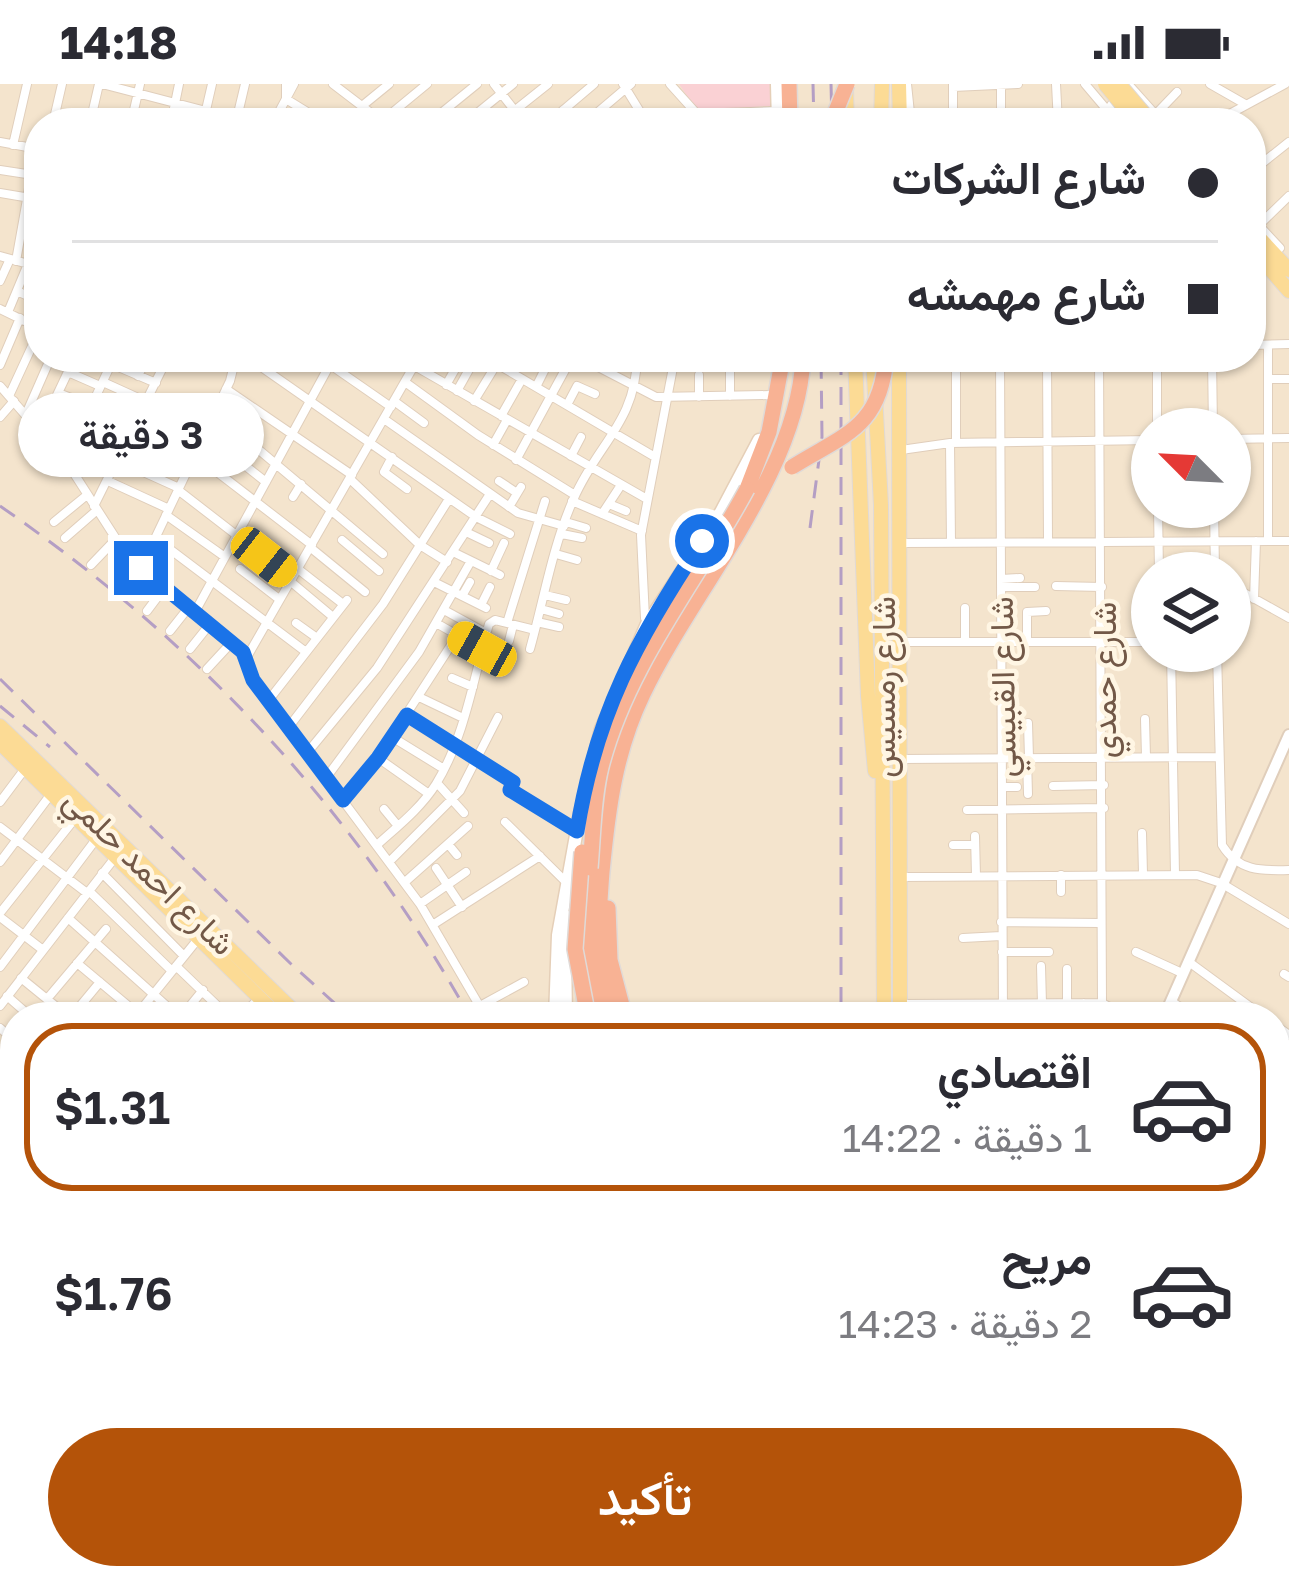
<!DOCTYPE html>
<html lang="ar">
<meta charset="utf-8">
<style>
body{margin:0;font-family:"Golos Text",Vazirmatn,sans-serif;background:#f7f7f7;color:#2b2b33;direction:rtl;height:100vh;display:flex;flex-direction:column;font-size:45px;white-space:nowrap}
*{box-sizing:border-box;margin:0}
p{font-size:39px;color:#7c7c81}
.icon{flex:none;width:66px;height:66px;fill:none;stroke:currentColor;stroke-width:2;stroke-linecap:round;stroke-linejoin:round}
.map{position:relative;flex:1;overflow:hidden;direction:ltr}
.sheet{position:absolute;left:0px;top:918px;width:1290px;height:588px;display:flex;flex-direction:column;background:#fff;border-radius:48px 48px 0 0;box-shadow:0 3px 9px #0004;direction:rtl}
.sheet>*{flex:none}
.guide{position:absolute;left:24px;top:24px;width:1242px;height:264px;border-radius:48px;box-shadow:0 3px 9px #0004;direction:rtl;display:grid;align-content:center;height:264px;padding:0 48px;background:#fff}
.needle{width:78px;rotate:294deg}
.buttons{position:absolute;left:1131px;top:324px;display:grid;gap:24px}
.buttons a{display:grid;place-items:center;width:120px;height:120px;border-radius:50%;background:#fff;box-shadow:0 3px 9px #0004;font-size:60px}
.end{position:absolute;width:54px;height:54px;margin:-27px;border:15px solid #1a73e8;background:#fff;box-shadow:0 0 0 6px #fff}
.from{border-radius:50%}
.bubble{position:absolute;height:84px;border-radius:42px;background:#fff;box-shadow:0 3px 9px #0004;font-size:39px;font-weight:600;line-height:84px;text-align:center;direction:rtl}
.car{position:absolute;width:36px;height:72px;margin:-36px -18px;border-radius:15px;box-shadow:0 0 9px 3px #0007;background:linear-gradient(#f5c518 24%,#345 0 40%,#f5c518 0 76%,#345 0 86%,#f5c518 0)}
.guide b{display:flex;align-items:center;gap:42px;height:114px;font-size:45px}
.guide b+b{border-top:3px solid #e1e1e2}
.guide i{width:30px;height:30px;background:#2b2b33}
ul{padding:21px 0 0;list-style:none}
li{display:flex;align-items:center;gap:36px;height:168px;margin:0 24px 18px;padding:0 24px;border:6px solid transparent;border-radius:48px}
li div{flex:1}
li b{display:block;font-size:45px}
li em{font-style:normal;font-weight:600}
li.active{border-color:#b45309}
li>.icon{width:108px;height:108px;stroke-width:1.5}
.action{display:flex;gap:24px;margin-top:auto;padding:24px 48px}
.action a{flex:1;height:138px;border-radius:72px;background:#b45309;color:#fff;font-size:48px;font-weight:600;line-height:138px;text-align:center}
.status{display:flex;justify-content:space-between;align-items:center;height:84px;padding:0 60px;background:#fff;direction:ltr}
.status svg{height:33px;fill:currentColor}
.map>svg:first-child{display:block}
.residential{fill:#f4e4cd;fill-rule:evenodd}
.education{fill:#efdbf8}
.medical{fill:#fad1d4}
.lines{fill:none;stroke-linecap:round;stroke-linejoin:round}
.pedestrian-casing{stroke:#e0cebb;stroke-width:9}
.minor-casing{stroke:#e0cebb;stroke-width:10}
.tertiary-casing{stroke:#e0cebb;stroke-width:14}
.secondary-casing{stroke:#e5cfb8;stroke-width:15}
.primary-casing{stroke:#e0dad7;stroke-width:16}
.motorway-casing{stroke:#e0dad7;stroke-width:18}
.pedestrian{stroke:#fff;stroke-width:6}
.minor{stroke:#fff;stroke-width:8}
.tertiary{stroke:#fff;stroke-width:10}
.secondary{stroke:#fff;stroke-width:12}
.primary{stroke:#fcdb95;stroke-width:14}
.motorway{stroke:#f8b294;stroke-width:15}
.rail{stroke:#b49ec4;stroke-width:3;stroke-dasharray:18 12;stroke-linecap:butt}
.primary-bridge-casing{stroke:#e0dad7;stroke-width:16;stroke-linecap:butt}
.motorway-bridge-casing{stroke:#e0dad7;stroke-width:18;stroke-linecap:butt}
.primary-bridge{stroke:#fcdb95;stroke-width:14}
.motorway-bridge{stroke:#f8b294;stroke-width:15}
.route{stroke:#1a73e8;stroke-width:15}
.labels{text-anchor:middle;dominant-baseline:central;stroke-width:9;stroke-linejoin:round;paint-order:stroke}
.street-label{font-size:33px;fill:#725847;stroke:#fff6e4}
</style>
<div class="status"><b>14:18</b><svg viewBox="0 0 49 12"><path d="M0 12V9h3v3zM5 12V6h3v6zM10 12V3h3v9zM15 12V0h3v12zM26 1h20v11H26zM47 4h2v5h-2z"/></svg></div>
<div class="map">
<svg width="1289" height="1506" viewBox="0 0 1289 1506">
<rect width="100%" height="100%" fill="#fcf2de"/>
<!-- residential -->
<path class="residential" d="M0,0H1289V1506H0ZM39,39H1251V273H39ZM1152,345H1230V423H1152ZM1152,489H1230V567H1152ZM15,933H1275V1491H15Z"/>
<!-- education -->
<path class="education" d="M924,1491H1028L1016,1506H912Z"/>
<!-- medical -->
<path class="medical" d="M679,0H782V21L697,27Z"/>
<g class="lines">
<defs>
<path id="pedestrian" d="M0,1492L15,1477"/>
<path id="minor" d="M102,0L252,39
M286,0V15L325,39
M333,0L384,39
M494,0L515,27
M623,0L647,39
M670,0L697,30L774,27
M907,0L911,39
M953,0V39
M1001,0V39
M1056,0L1058,39
M1085,0L1118,39
M1128,0L1163,39
M1210,0L1245,20
M953,3L1018,0
M362,22L389,0
M563,26L574,39
M1155,31L1177,8
M382,37L427,0
M236,38L245,0
M53,39L62,0
M90,39L99,0
M131,39L140,0
M171,39L179,0
M203,39L212,0
M273,39L294,0
M362,39L368,27
M429,39L477,0
M465,39L513,0
M499,39L548,0
M548,39L594,0
M585,39L631,0
M1099,39L1118,11
M1213,39L1285,0
M0,58L38,65
M13,61L27,0
M0,86L33,91
M1251,88L1289,58
M0,109L30,114
M1251,133L1280,164
M1259,141L1289,112
M0,172L39,183
M16,177L36,65
M0,197L10,175
M17,207L39,217
M0,225L39,244
M8,228L28,180
M1251,261L1289,260
M1268,261V457
M95,273L156,299
M247,273L476,433L510,450
M319,273L391,323
M399,273L647,415
M485,273L655,373
M579,273L656,313L771,311
M730,273V312
M1000,273L1003,933
M1047,273L1048,458
M1099,273L1102,919
M1157,273V345
M1212,273L1213,345
M0,281L20,234
M68,288L100,302
M699,291V313
M138,292L147,273
M1268,295H1289
M103,298L147,318
M405,298L478,351L575,411
M446,301L462,273
M0,302L68,380L120,461L137,481L237,562L253,596L420,820L486,933
M536,303L547,281
M226,305L352,391
M457,307L476,273
M58,309L92,322
M9,312L39,247
M394,317L424,339
M474,317L501,273
M567,321L577,302L595,310
M49,328L125,363
M215,329L383,470
M26,330L51,273
M501,332L522,295
M0,333L14,317
M384,335L518,429L564,442
M82,342L111,280
M38,343L49,328L75,273
M205,350L266,398
M104,353L125,308
M1230,355L1289,354
M950,359L951,459
M956,359V273
M493,361L507,336
M901,366L950,359L1152,356
M195,371L312,461
M571,372L581,353
M392,373L384,388L407,405
M516,376L572,273
M119,377L179,404
M350,395L420,461L447,478
M108,397L169,425
M499,397L517,409
M178,406L292,494
M293,413L301,400
M572,417L642,447
M609,420L626,427
M94,422L168,273
M509,423L521,403
M1158,423L1159,489
M1214,423L1215,489
M602,430L621,401
M166,431L225,473
M54,438L87,411
M566,438L586,444
M466,448L489,459
M562,450L582,454
M65,454L96,427
M155,454L306,568
M342,456L379,487
M901,459L1289,457
M311,464L365,508
M453,468L500,491
M556,470L577,476
M91,481L115,456
M240,485L279,515
M298,485L343,520
M491,487L504,459
M1001,495L1020,494
M290,497L333,533
M434,498L486,524
M1230,501L1289,534
M1056,502L1102,503
M1001,503H1035
M124,509L141,484L230,297L236,273
M545,511L566,516
M462,512L470,498
M1254,515L1256,457
M481,521L490,503
M541,525L559,530
M444,526L486,549
M147,527L165,503
M195,528L334,273
M537,538L559,543
M296,539L317,554
M436,539L482,565
M507,539L545,417
M170,547L189,523
M652,547L645,534L641,451L675,273
M509,557L513,541
M1027,557V528L1046,527
M900,558H1152
M965,558V524
M190,565L210,540
M530,565C544,515 553,460 574,414C598,359 636,338 637,273
M1171,567L1175,790
M1217,567L1222,761C1238,787 1261,787 1289,786
M247,573L419,273
M207,585L232,558
M452,594L473,603
M419,613L463,634
M268,617L347,516
M407,631L513,698L510,706L575,746
M1145,635L1146,673
M1028,639L1029,674
M288,644L383,520L449,415
M392,653L444,685
M307,669L377,584L490,410
M378,674L429,710
M1027,674L1028,710
M901,675L1219,673
M326,694L419,568L471,477
M437,699L464,729
M1053,702L1104,701
M1002,703H1017
M343,716L378,674L466,538
M0,718L24,686
M384,725L398,742
M967,726L1104,724
M505,738L568,800
M0,743L87,809
M1142,749L1143,790
M975,752L976,792
M448,760L457,771
M377,761C398,742 421,724 436,700C465,653 474,592 489,540L495,536L535,546
M953,761H975
M0,778L51,710
M389,778L460,707L498,633
M436,784L462,823
M102,789L184,872
M902,793L1197,791L1221,799L1289,840
M405,798L468,742
M89,807L172,887
M1061,808V791
M420,820L466,788
M0,829L77,732
M0,833L43,866
M68,834L179,933
M1001,838L1101,839
M434,840L540,772
M963,854L1001,852
M1002,868H1049
M1136,868L1182,889
M1189,878L1264,933
M77,879L138,930
M176,882L229,933
M1041,882L1042,920
M0,883L97,754
M1067,885V920
M1284,890L1289,893
M21,894L69,933
M7,912L31,933
M47,915L106,845
M1171,917L1195,933
M902,920L1102,919L1128,933
M1016,920V933
M1039,920L1040,933
M1057,920V933
M0,922L117,771
M480,922L524,898
M71,933L100,898
M110,933L123,918
M135,933L198,855
M181,933L203,906
M239,933L259,915
M965,933V920
M1080,933L1084,919
M1275,941L1289,951
M0,944L15,957
M0,970L15,982
M0,1015L15,1027
M1275,1015L1289,995
M1275,1029L1289,1040
M0,1092L15,1075
M1275,1111L1289,1090
M0,1127L15,1144
M1275,1142L1289,1152
M1276,1176L1289,1158
M1275,1230L1289,1211
M0,1315L15,1302
M0,1347L15,1332
M0,1353L15,1371
M1275,1353L1289,1334
M0,1378L14,1364
M1275,1385L1289,1391
M0,1410L15,1395
M0,1421L15,1437
M0,1442L15,1428
M0,1468L15,1453
M5,1487L28,1506L45,1491
M74,1491L90,1506
M174,1491L191,1506
M263,1491L281,1506
M323,1491L336,1506
M381,1491L394,1506
M463,1491L481,1502
M1058,1491L1077,1506
M1122,1491L1140,1506
M412,1497L427,1506
M1133,1501L1141,1491
M65,1506L77,1494
M221,1506L233,1491
M402,1506L419,1491
M507,1506L521,1494
M903,1506L917,1491
M1085,1506L1098,1491
M1197,1506L1209,1491"/>
<path id="tertiary" d="M1164,933L1289,651
M1266,1491L1273,1506"/>
<path id="secondary" d="M777,0L778,39
M555,933L558,851L580,729L601,645L647,540L721,428L759,356
M566,933L565,868L570,833
M114,1506L127,1491
M140,1506L154,1491"/>
<path id="primary" d="M899,0L900,39
M846,5L847,39
M881,39L882,0
M1251,145L1289,186
M1251,163L1289,207
M855,273L868,612L875,687
M873,273L881,421L884,933
M899,273L900,933
M0,642L300,933
M0,659L279,933
M522,1491L523,1506
M534,1491L535,1506
M885,1491V1506
M899,1491V1506"/>
<path id="motorway" d="M789,0L790,39
M747,405L769,348L783,273
M590,784L586,875L599,933
M608,824L610,876L625,933
M612,933C595,884 598,839 602,788C608,725 615,668 643,610C692,507 799,388 803,273
M806,1491L807,1506"/>
</defs>
<!-- pedestrian casing -->
<use href="#pedestrian" class="pedestrian-casing"/>
<!-- minor casing -->
<use href="#minor" class="minor-casing"/>
<!-- tertiary casing -->
<use href="#tertiary" class="tertiary-casing"/>
<!-- secondary casing -->
<use href="#secondary" class="secondary-casing"/>
<!-- primary casing -->
<use href="#primary" class="primary-casing"/>
<!-- motorway casing -->
<use href="#motorway" class="motorway-casing"/>
<!-- pedestrian -->
<use href="#pedestrian" class="pedestrian"/>
<!-- minor -->
<use href="#minor" class="minor"/>
<!-- tertiary -->
<use href="#tertiary" class="tertiary"/>
<!-- secondary -->
<use href="#secondary" class="secondary"/>
<!-- primary -->
<use href="#primary" class="primary"/>
<!-- motorway -->
<use href="#motorway" class="motorway"/>
<!-- rail -->
<path class="rail" d="M813,0L814,39
M831,0L832,39
M841,273V933
M0,422C198,559 352,723 470,933
M810,444L822,353L821,273
M0,595L290,879L350,933
M0,622L50,663
M566,1491L567,1506
M585,1491L586,1506
M633,1491L635,1506
M655,1491L659,1506
M606,1506V1491"/>
<defs>
<path id="primary-bridge" d="M1105,0L1137,39
M1119,0L1152,39"/>
<path id="motorway-bridge" d="M831,39L847,0
M792,383C843,351 881,344 886,273
M582,768L575,865L588,933
M590,784C593,751 593,715 601,683C627,581 698,496 747,405"/>
</defs>
<!-- primary-bridge casing -->
<use href="#primary-bridge" class="primary-bridge-casing"/>
<!-- motorway-bridge casing -->
<use href="#motorway-bridge" class="motorway-bridge-casing"/>
<!-- primary-bridge -->
<use href="#primary-bridge" class="primary-bridge"/>
<!-- motorway-bridge -->
<use href="#motorway-bridge" class="motorway-bridge"/>
</g>
<g class="lines">
<!-- route -->
<path class="route" d="M141,484L243,568L253,596L343,716L378,674L407,631L513,698L510,706L577,747C596,629 637,555 702,457"/>
</g>
<g class="labels">
<!-- street labels -->
<g class="street-label">
<text transform="translate(1103 596) rotate(-90)">شارع حمدي</text>
<text transform="translate(882 603) rotate(-90)">شارع رمسيس</text>
<text transform="translate(1002 603) rotate(-91)">شارع القبيسي</text>
<text transform="translate(150 787) rotate(44)">شارع احمد حلمي</text>
</g>
</g>
</svg>
<div class="buttons">
<a><svg class="needle" viewBox="-14 -14 28 28"><path d="M0-13l5 13h-10z" fill="#e53935"/><path d="M0 13l5-13h-10z" fill="#7c7c81"/></svg></a>
<a><svg class="icon" aria-label="layers" viewBox="0 0 24 24"><path d="M12 4l9 5-9 5-9-5zM3 14l9 5 9-5"/></svg></a>
</div>
<i class="end from" style="left:702px;top:457px"></i>
<i class="end" style="left:141px;top:484px"></i>
<div class="bubble" style="left:18px;top:309px;width:246px">3 دقيقة</div>
<i class="car" style="left:264px;top:473px;rotate:128deg"></i>
<i class="car" style="left:482px;top:565px;rotate:299deg"></i>
<div class="guide">
<b><i class="from"></i>شارع الشركات</b>
<b><i></i>شارع مهمشه</b>
</div>
<section class="sheet">
<ul>
<li class="active"><svg class="icon" aria-label="car" viewBox="0 0 24 24"><path d="M5 17H2v-5l4-1 3-4h7l3 4 3 1v5h-3M9 17h6M6 11h13"/><circle cx="7" cy="17" r="2"/><circle cx="17" cy="17" r="2"/></svg><div><b>اقتصادي</b><p>1 دقيقة · 14:22</p></div><em>$1.31</em></li>
<li><svg class="icon" aria-label="car" viewBox="0 0 24 24"><path d="M5 17H2v-5l4-1 3-4h7l3 4 3 1v5h-3M9 17h6M6 11h13"/><circle cx="7" cy="17" r="2"/><circle cx="17" cy="17" r="2"/></svg><div><b>مريح</b><p>2 دقيقة · 14:23</p></div><em>$1.76</em></li>
</ul>
<div class="action"><a>تأكيد</a></div>
</section>
</div>
